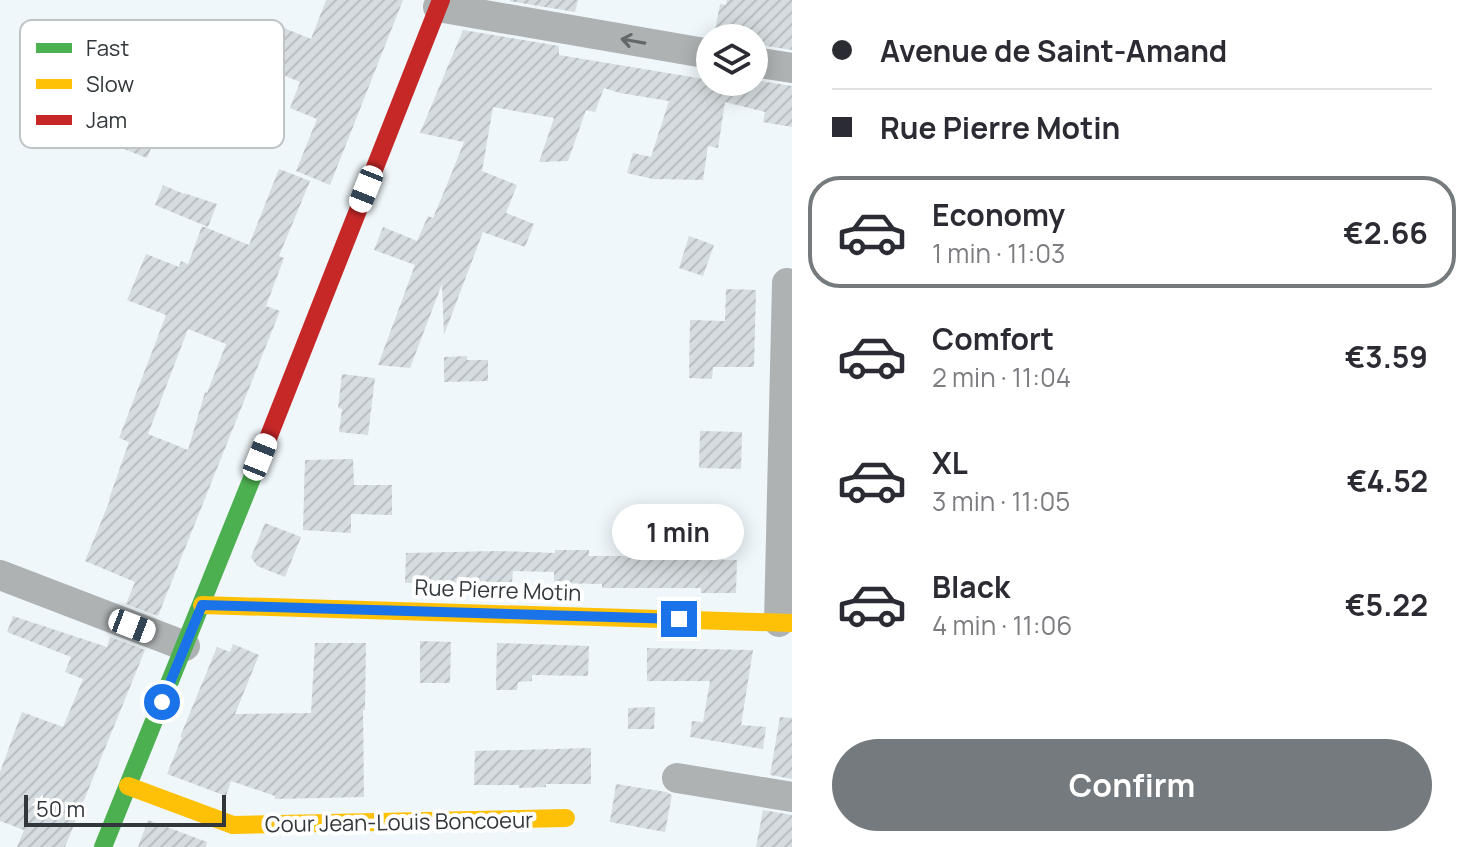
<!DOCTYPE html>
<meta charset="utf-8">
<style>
body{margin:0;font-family:Manrope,sans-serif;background:#f7f7f7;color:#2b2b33;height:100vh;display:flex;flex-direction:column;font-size:30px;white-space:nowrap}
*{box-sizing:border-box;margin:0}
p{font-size:26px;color:#7c7c81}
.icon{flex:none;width:44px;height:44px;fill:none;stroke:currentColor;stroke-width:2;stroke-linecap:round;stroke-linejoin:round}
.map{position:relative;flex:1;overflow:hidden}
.sheet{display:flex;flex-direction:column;background:#fff;width:680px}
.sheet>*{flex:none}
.hud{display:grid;align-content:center;height:176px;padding:0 40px;background:#fff}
.fabs{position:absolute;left:696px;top:24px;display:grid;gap:16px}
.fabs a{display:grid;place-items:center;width:72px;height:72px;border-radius:50%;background:#fff;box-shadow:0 4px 20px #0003;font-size:40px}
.scale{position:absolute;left:24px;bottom:20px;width:202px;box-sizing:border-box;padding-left:8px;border:4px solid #31373a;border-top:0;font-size:22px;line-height:28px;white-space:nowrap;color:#31373a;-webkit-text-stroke:6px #fff;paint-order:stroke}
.end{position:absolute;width:36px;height:36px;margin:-18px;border:10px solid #1a73e8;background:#fff;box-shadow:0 0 0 4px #fff}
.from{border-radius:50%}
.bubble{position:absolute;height:56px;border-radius:28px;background:#fff;box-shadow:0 4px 20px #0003;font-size:26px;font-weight:700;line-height:56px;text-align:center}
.car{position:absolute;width:24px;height:48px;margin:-24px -12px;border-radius:10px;box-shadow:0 0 6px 2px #0007;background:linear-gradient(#fff 24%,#345 0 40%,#fff 0 76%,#345 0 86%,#fff 0)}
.hud b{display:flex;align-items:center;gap:28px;height:76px;font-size:30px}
.hud b+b{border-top:2px solid #e1e1e2}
.hud i{width:20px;height:20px;background:#2b2b33}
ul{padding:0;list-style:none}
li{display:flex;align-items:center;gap:24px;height:112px;margin:0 16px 12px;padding:0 24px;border:4px solid transparent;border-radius:32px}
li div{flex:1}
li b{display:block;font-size:30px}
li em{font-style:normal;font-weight:700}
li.on{border-color:#747a7d}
li>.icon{width:72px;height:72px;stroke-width:1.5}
.primary-button{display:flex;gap:16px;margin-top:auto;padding:16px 40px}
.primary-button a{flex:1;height:92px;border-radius:48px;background:#747a7d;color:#fff;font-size:32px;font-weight:700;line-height:92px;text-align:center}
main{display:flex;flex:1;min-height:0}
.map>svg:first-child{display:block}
.building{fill:url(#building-hatch);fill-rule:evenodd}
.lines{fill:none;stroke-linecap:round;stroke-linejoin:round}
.street{stroke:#aeb2b3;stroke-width:30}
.fast{stroke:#4caf50;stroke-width:18}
.slow{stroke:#ffc107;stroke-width:18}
.jam{stroke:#c62828;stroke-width:18}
.oneway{stroke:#63686a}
.route{stroke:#1a73e8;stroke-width:10}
.labels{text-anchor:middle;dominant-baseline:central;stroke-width:8;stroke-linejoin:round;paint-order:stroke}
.street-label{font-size:22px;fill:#31373a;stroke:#fff}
.key{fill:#fff;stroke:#c1c3c4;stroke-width:2}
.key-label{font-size:22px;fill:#31373a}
</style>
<main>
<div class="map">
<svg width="792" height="847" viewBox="0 0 792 847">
<defs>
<pattern id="building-hatch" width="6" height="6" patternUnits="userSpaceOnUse" patternTransform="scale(2)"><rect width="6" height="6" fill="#d6dde0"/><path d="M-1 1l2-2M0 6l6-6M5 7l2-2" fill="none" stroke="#b8bec1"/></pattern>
</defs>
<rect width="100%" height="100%" fill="#eff7fa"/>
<!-- building -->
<path class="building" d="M326,0H403L330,185L296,171L317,119L290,108L300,82L251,62L267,21L311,39Z
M511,0H578L575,12L509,1Z
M727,0H792V50L754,44V38L714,36L720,4L726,5Z
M463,30L559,46V55L710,80V82L739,85V82H754V80L792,86V127L763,122L765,112L725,102L718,148L708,146L703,180L653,179L627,173L633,153L651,157L669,101L620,93L604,88L595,112L586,110L568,161L539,162L554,118L493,107L482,171L517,185L506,213L534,224L525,247L483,232L444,335L442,284L410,368L378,365L415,265L374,250L383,227L417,241L428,216L433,218L448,182L464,142L420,133Z
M134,125L157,134L147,158L124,149Z
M279,169L310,181L279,256L284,258L266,306L280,311L158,616L126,604L135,582L85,561L110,500L109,499L129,442L119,438L166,315L127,300L146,254L179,267L181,261L188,264L202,226L249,245ZM188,329L226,344L207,393L205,392L188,450L148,434Z
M163,185L184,194V193L217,204L208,227L155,205Z
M689,236L714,245L703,276L679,268Z
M726,289L756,290L754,367H713L712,379L689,378L690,320L725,321Z
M467,356V360H488V381L444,382V357Z
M342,374L375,378L368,435L339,432L342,409L338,408Z
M700,431L742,432L741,469L699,468Z
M353,459L354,485H392V515L351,514V533L303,530L305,460Z
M265,523L301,537L285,577L257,566L251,557Z
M698,525H720L723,560H737L736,593H701V588H602V584L554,583V572L513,571L512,582L405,583L406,553L498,551L555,553V550H589V556H643V550L698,551Z
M13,616L107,647L110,637L145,650L65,847H17L24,830L0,821V772L22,712L63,727L83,679L65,672L71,657L7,632Z
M420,641L451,642L450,683H420Z
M315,643H366L365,710H363L364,797L275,799V796L231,781L226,796L167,774L182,737H180L217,647L230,652L233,644L259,655L235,714L311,713Z
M497,643L589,646L588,676L532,675V681L518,682L517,690H496Z
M647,648L753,650L741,725L766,727L763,749L690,737L692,721L703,722L710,681H647Z
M655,707L654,729H628V708Z
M780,717L792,718V779L770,775Z
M591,748V784H546V787L519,788V785H474L475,751Z
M616,784L666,792L672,795L665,832L610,822Z
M763,810L792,815V847H756Z
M148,820L207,842L206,847H138Z"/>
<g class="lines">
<!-- street -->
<path class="street" d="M438,7L710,54
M754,62L792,68
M0,575L185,646
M779,622L787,283
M677,778L792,797"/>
<!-- fast -->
<path class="fast" d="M103,847L265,446"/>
<!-- slow -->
<path class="slow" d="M202,605L792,623
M128,786L233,825L566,818"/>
<!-- jam -->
<path class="jam" d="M265,446L441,0"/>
</g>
<!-- one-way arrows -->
<defs><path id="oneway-shaft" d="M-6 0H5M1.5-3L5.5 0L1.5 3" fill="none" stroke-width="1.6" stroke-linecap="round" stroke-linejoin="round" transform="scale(2)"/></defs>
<use class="oneway" href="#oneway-shaft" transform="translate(633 41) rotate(-170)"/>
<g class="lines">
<!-- route -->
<path class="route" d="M162,702L202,605L679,619"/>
</g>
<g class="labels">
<!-- street labels -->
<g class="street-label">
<text transform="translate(498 590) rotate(2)">Rue Pierre Motin</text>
<text transform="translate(399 822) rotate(-1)">Cour Jean-Louis Boncoeur</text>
</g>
</g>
<!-- legend -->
<rect x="20" y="20" width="264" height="128" rx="12" class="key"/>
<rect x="36" y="43" width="36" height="10" fill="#4caf50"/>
<rect x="36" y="79" width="36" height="10" fill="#ffc107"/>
<rect x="36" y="115" width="36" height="10" fill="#c62828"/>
<g class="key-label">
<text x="86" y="56">Fast</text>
<text x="86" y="92">Slow</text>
<text x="86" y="128">Jam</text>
</g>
</svg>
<div class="fabs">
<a><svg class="icon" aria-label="layers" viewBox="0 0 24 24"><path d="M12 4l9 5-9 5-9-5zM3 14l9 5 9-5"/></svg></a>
</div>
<div class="scale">50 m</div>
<i class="end from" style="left:162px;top:702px"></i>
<i class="end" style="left:679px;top:619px"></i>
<div class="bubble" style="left:612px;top:504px;width:132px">1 min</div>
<i class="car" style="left:366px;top:189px;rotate:202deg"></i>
<i class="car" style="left:260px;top:457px;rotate:22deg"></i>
<i class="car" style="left:132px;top:626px;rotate:111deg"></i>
</div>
<section class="sheet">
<div class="hud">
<b><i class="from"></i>Avenue de Saint-Amand</b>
<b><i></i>Rue Pierre Motin</b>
</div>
<ul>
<li class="on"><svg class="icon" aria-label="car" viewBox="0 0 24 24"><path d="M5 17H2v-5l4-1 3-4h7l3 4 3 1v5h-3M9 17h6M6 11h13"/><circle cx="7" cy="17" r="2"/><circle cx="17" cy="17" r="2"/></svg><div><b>Economy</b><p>1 min · 11:03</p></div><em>€2.66</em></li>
<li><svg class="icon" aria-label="car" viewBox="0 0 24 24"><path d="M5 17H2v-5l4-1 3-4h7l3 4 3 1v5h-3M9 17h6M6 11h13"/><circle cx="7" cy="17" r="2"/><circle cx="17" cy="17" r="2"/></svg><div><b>Comfort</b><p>2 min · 11:04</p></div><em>€3.59</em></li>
<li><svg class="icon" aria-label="car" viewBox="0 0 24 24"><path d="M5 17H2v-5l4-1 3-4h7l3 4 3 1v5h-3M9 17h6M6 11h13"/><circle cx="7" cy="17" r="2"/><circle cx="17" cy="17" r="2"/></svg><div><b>XL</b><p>3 min · 11:05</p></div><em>€4.52</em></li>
<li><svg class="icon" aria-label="car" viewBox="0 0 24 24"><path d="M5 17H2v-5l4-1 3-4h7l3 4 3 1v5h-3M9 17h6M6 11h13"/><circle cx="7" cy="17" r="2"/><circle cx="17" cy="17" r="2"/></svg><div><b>Black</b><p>4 min · 11:06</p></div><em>€5.22</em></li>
</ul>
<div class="primary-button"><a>Confirm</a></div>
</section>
</main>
